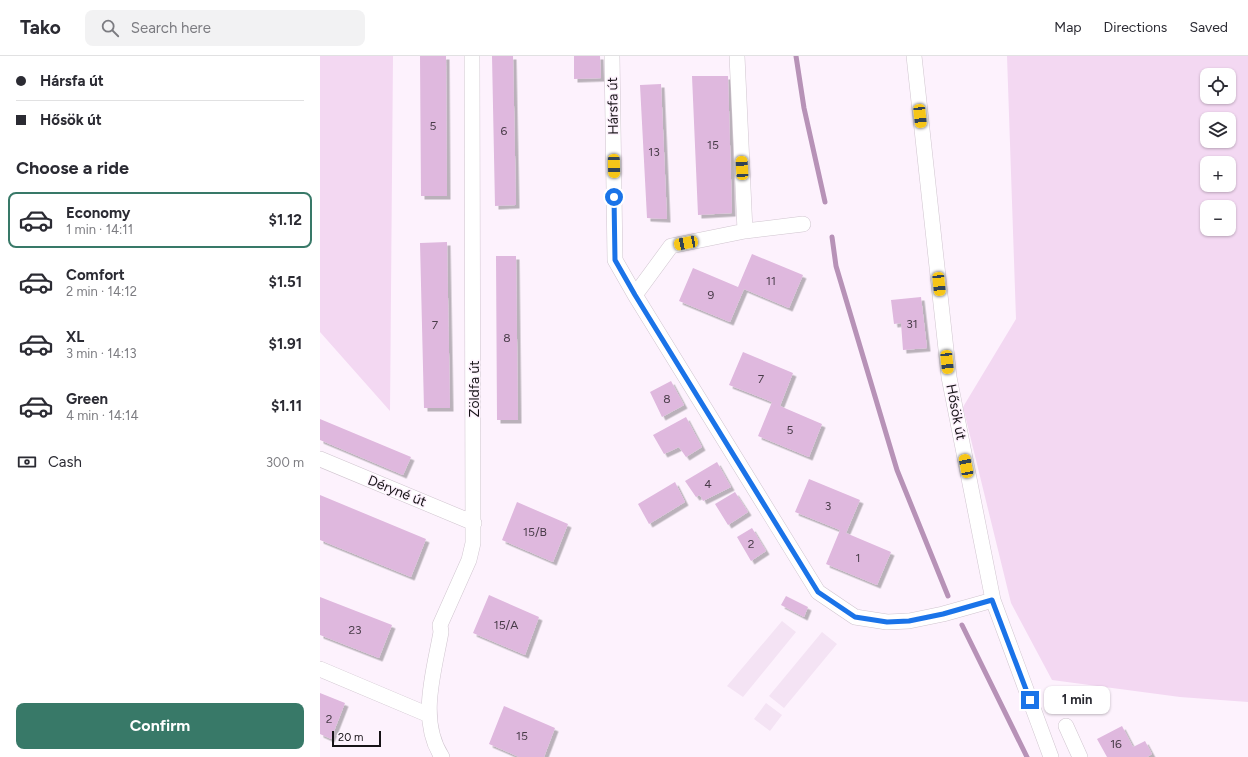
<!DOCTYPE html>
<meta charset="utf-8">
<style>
body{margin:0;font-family:Figtree,sans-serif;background:#f2f2f3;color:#2b2b33;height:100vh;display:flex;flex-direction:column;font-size:15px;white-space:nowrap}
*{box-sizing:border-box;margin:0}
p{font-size:13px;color:#7c7c81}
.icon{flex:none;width:22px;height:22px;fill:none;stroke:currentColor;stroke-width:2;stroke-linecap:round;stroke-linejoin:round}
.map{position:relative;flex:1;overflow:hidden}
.details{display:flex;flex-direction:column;background:#fff;width:320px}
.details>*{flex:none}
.top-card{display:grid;align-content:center;height:88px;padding:0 16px;background:#fff}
.tools{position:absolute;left:880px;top:12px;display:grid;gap:8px}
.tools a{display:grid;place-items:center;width:36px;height:36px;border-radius:8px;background:#fff;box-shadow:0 1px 3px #0004;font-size:20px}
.scale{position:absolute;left:12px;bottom:10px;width:49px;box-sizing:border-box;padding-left:4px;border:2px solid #171317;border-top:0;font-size:11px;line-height:14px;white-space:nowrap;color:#171317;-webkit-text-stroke:3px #fdf2fd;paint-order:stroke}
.end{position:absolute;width:18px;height:18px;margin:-9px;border:5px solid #1a73e8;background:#fff;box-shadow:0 0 0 2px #fff}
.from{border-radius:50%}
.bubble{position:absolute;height:28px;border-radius:8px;background:#fff;box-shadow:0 1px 3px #0004;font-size:13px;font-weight:700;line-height:28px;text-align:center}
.car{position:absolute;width:12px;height:24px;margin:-12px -6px;border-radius:5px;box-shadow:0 0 3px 1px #0007;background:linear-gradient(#f5c518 24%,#345 0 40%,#f5c518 0 76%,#345 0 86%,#f5c518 0)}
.top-card b{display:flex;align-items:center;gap:14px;height:38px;font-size:15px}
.top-card b+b{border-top:1px solid #e1e1e2}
.top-card i{width:10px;height:10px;background:#2b2b33}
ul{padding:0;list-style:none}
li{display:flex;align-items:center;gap:12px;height:56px;margin:0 8px 6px;padding:0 8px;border:2px solid transparent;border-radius:8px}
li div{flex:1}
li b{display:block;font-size:15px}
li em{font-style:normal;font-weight:700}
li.current{border-color:#387968}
li>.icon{width:36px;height:36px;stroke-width:1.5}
h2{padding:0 16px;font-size:18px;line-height:48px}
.pay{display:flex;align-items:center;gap:10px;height:44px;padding:0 16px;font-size:15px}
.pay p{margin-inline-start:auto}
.button{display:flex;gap:8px;margin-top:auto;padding:8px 16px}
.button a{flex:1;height:46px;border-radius:8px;background:#387968;color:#fff;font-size:16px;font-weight:700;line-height:46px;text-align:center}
header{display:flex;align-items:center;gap:24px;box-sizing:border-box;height:56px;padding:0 20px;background:#fff;border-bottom:1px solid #e1e1e2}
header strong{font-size:19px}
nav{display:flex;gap:22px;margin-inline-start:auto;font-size:14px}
.search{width:280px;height:36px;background:#f2f2f3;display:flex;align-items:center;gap:10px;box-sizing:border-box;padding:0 14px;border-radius:8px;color:#7c7c81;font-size:15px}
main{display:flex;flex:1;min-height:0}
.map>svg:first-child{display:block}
.built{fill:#f4e3f4}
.green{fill:#f3d8f2;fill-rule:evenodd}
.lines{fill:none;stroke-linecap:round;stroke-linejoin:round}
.stream{stroke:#b792b7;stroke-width:5}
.building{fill:#dfb8de;filter:url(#shadow)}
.minor-casing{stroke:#d0c5cf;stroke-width:16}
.minor{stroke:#fff;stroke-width:15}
.route{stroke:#1a73e8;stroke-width:5}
.labels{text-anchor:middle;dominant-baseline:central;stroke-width:3;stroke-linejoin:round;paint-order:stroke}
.number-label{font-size:12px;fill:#493c49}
.street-label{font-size:14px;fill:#171317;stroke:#fdf2fd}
</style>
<header>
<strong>Tako</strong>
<div class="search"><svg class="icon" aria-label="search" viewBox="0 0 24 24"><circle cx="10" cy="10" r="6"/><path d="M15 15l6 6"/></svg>Search here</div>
<nav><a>Map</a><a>Directions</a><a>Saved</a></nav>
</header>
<main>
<section class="details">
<div class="top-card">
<b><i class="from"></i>Hársfa út</b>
<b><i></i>Hősök út</b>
</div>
<h2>Choose a ride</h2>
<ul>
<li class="current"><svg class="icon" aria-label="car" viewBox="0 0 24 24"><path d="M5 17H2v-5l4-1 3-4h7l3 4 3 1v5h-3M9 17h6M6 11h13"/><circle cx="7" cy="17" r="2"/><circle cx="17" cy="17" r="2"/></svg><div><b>Economy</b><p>1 min · 14:11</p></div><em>$1.12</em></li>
<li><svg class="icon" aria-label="car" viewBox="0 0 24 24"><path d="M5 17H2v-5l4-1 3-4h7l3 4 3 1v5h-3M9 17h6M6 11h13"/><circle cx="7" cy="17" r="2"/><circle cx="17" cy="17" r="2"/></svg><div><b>Comfort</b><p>2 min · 14:12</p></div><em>$1.51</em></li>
<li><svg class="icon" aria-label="car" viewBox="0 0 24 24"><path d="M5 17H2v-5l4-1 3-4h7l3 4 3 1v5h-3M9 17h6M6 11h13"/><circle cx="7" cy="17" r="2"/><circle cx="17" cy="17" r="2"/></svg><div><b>XL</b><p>3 min · 14:13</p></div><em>$1.91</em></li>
<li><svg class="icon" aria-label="car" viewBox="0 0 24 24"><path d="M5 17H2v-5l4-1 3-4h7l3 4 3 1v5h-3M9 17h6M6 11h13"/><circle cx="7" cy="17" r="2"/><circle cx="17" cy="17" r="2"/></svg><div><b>Green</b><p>4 min · 14:14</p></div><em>$1.11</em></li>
</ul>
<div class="pay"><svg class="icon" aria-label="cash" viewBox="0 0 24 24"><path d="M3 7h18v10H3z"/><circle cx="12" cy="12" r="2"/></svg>Cash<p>300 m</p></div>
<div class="button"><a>Confirm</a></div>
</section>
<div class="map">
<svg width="928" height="701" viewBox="0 0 928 701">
<defs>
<filter id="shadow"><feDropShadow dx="3.5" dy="3.5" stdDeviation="0" flood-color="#0004"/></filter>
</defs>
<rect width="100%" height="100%" fill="#fdf2fd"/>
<!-- built -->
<path class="built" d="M462,565L476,576L423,641L407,630Z
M502,576L517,588L464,652L449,640Z
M446,647L462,659L450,675L434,663Z"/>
<!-- green -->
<path class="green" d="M0,0H73L70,355L0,276Z
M687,0H928V646L860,641L732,624L691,547L643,351L696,263ZM887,19H909V41H887ZM887,63H909V85H887ZM887,107H909V129H887ZM887,151H909V173H887Z"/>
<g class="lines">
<!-- stream -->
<path class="stream" d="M476,0L484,52L505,146
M512,181L516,210L577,414L628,540
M642,569L707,701"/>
</g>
<!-- building -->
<path class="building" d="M100,0H126L127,140H101Z
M172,0H193L196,149L175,150Z
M254,0H280L281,22L254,23Z
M372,20H408L412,157L378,159Z
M341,28L347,163L327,162L320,29Z
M127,186L130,352H104L100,187Z
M432,198L483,219L469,252L424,233L410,266L359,245L373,212L418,231Z
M176,200H196L198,364H177Z
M601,241L607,292L583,294L581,267L574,268L571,244Z
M423,296L473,317L460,350L502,368L489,401L438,380L452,346L409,329Z
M351,325L364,349L342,361L330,336Z
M366,361L382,391L366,401L359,391L344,398L333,379Z
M0,363L91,401L83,419L0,384Z
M397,406L411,431L383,445L380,439L376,441L365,425Z
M489,423L540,444L526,477L571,496L557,529L506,508L520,474L475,456Z
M355,426L365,446L329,468L318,448Z
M415,436L428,456L408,469L395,448Z
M0,439L106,483L91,521L0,484Z
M197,446L248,468L233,506L182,484Z
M432,472L446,495L431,505L417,481Z
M169,539L219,561L205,599L153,577Z
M466,540L488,551L484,561L461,549Z
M0,541L72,569L59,602L0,579Z
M0,637L25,647L11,683L0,678Z
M184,650L235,672L224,701H199L169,688Z
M802,670L813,691L825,685L832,698L827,701H787L777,683Z"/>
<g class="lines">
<defs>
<path id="minor" d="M292,0L295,204L315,239L498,536L535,561L567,566L589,565L623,558L673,544
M417,0L425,175
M594,0L629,321L673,544L731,701
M315,239L351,190L425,175L483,168
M0,403L154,467
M0,613L109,659
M746,670L760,701
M122,701C98,664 114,616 121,576L120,569L149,504L153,487L152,0"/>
</defs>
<!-- minor casing -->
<use href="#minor" class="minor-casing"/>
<!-- minor -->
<use href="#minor" class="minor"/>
</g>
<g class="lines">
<!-- route -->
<path class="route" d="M294,141L295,204L315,239L498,536L535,561L567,566L589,565L623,558L672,544L710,644"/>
</g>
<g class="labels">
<!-- number labels -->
<g class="number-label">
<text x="113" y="70">5</text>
<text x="184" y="75">6</text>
<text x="393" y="89">15</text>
<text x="334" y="96">13</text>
<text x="451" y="225">11</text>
<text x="391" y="239">9</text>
<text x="592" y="268">31</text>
<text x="115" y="269">7</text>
<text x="187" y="282">8</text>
<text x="441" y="323">7</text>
<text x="347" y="343">8</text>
<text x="470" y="374">5</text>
<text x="388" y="428">4</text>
<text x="508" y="450">3</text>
<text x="215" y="476">15/B</text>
<text x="431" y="488">2</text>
<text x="538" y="502">1</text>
<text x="186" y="569">15/A</text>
<text x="35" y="574">23</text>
<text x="9" y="663">2</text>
<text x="202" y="680">15</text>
<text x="796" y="688">16</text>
</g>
<!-- street labels -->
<g class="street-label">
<text transform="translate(293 50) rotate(-91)">Hársfa út</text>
<text transform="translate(154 333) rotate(-90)">Zöldfa út</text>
<text transform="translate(636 356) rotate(79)">Hősök út</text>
<text transform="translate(77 435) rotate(22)">Déryné út</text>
</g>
</g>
</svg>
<div class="tools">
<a><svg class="icon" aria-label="locate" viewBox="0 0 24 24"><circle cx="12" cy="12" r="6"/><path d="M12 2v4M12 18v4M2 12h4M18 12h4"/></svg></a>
<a><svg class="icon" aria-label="layers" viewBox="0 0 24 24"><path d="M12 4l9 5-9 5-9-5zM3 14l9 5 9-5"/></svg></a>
<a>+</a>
<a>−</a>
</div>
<div class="scale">20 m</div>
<i class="end from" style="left:294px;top:141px"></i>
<i class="end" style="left:710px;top:644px"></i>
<div class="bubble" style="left:724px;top:630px;width:66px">1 min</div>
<i class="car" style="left:600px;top:60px;rotate:174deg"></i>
<i class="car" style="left:294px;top:110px;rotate:179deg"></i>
<i class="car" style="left:422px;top:112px;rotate:357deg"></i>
<i class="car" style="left:366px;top:187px;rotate:259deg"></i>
<i class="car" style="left:619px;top:228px;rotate:174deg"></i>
<i class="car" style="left:627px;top:306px;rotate:174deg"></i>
<i class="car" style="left:646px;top:410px;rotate:349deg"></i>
</div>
</main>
